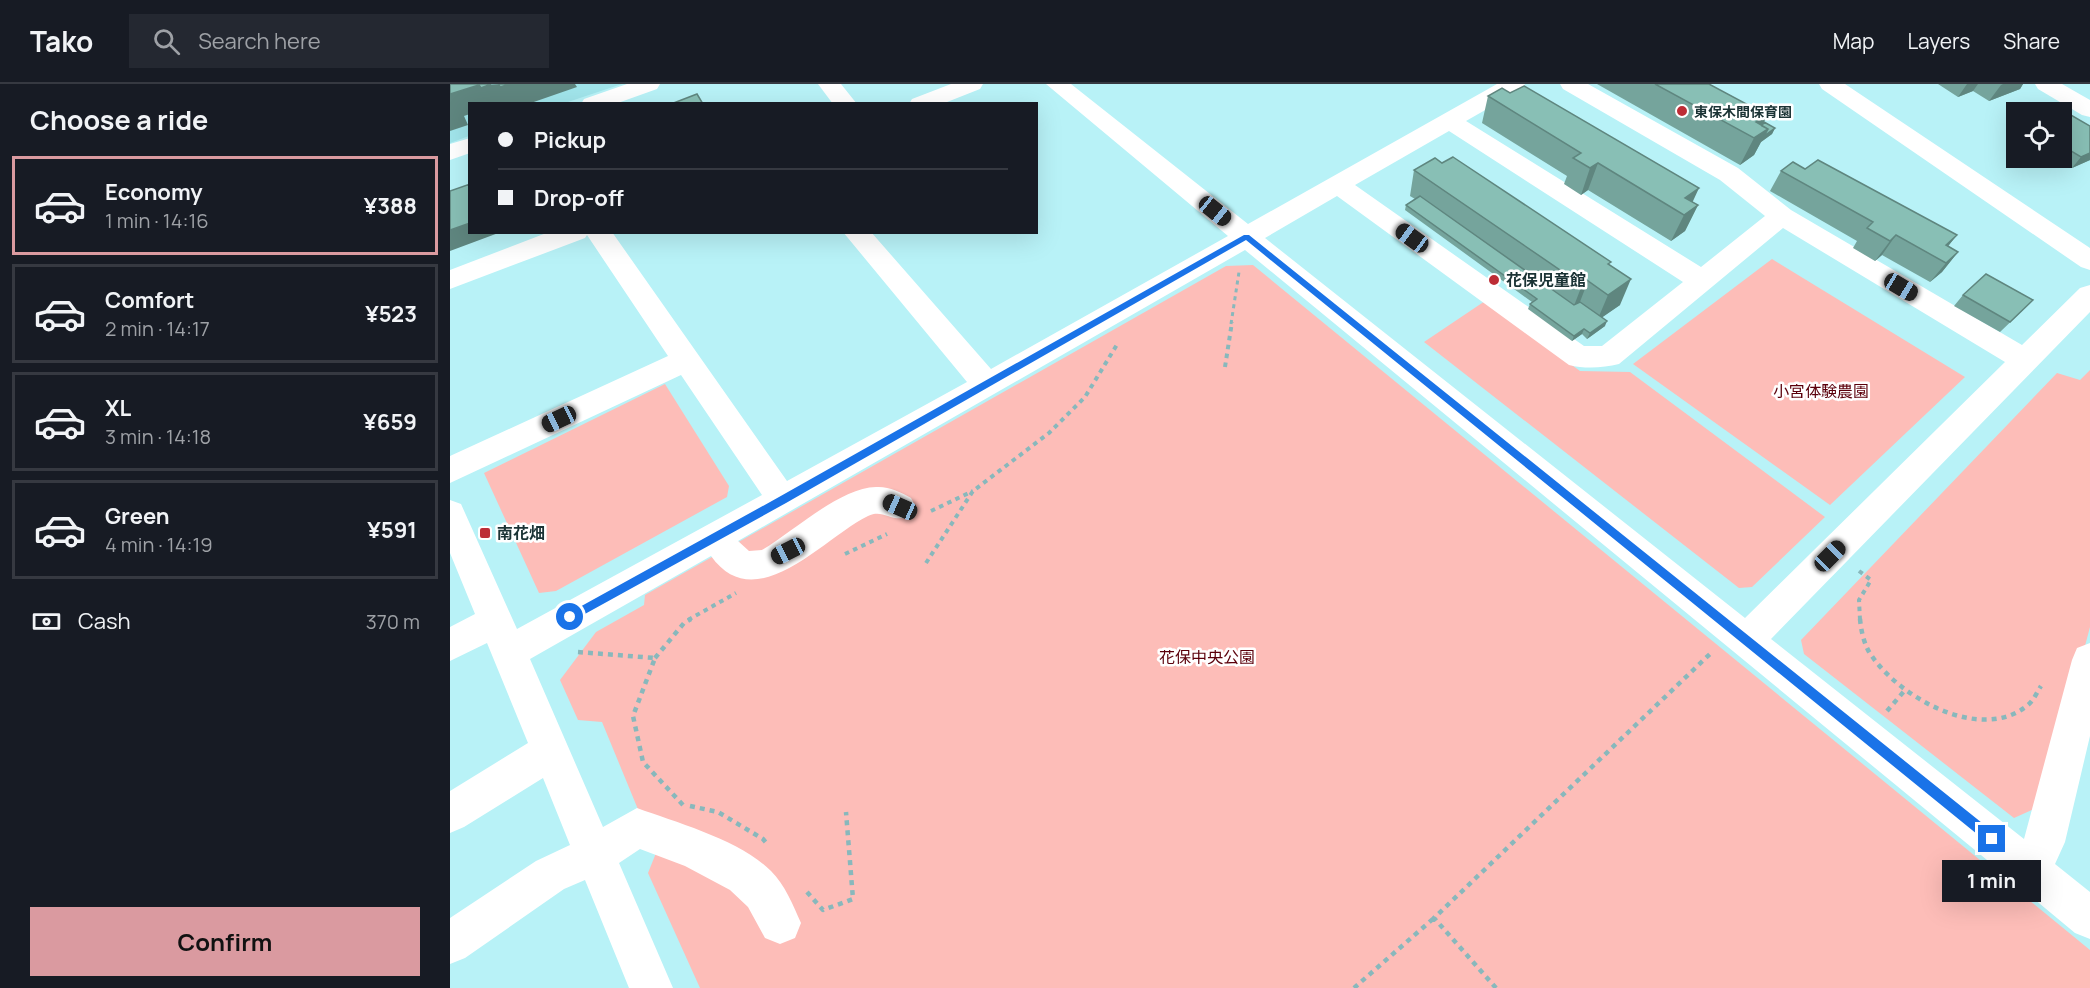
<!DOCTYPE html>
<meta charset="utf-8">
<style>
body{margin:0;font-family:Manrope,"Noto Sans JP",sans-serif;background:#242831;color:#f1f3f6;height:100vh;display:flex;flex-direction:column;font-size:22px;white-space:nowrap}
*{box-sizing:border-box;margin:0}
p{font-size:20px;color:#9ea1a6}
.icon{flex:none;width:33px;height:33px;fill:none;stroke:currentColor;stroke-width:2;stroke-linecap:round;stroke-linejoin:round}
.map{position:relative;flex:1;overflow:hidden}
.sheet{display:flex;flex-direction:column;background:#171b24;width:450px}
.sheet>*{flex:none}
.banner{position:absolute;left:18px;top:18px;width:570px;height:132px;border-radius:0px;box-shadow:0 6px 24px #0002;display:grid;align-content:center;height:132px;padding:0 30px;background:#171b24}
.tools{position:absolute;left:1556px;top:18px;display:grid;gap:12px}
.tools a{display:grid;place-items:center;width:66px;height:66px;border-radius:0px;background:#171b24;box-shadow:0 6px 24px #0002;font-size:30px}
.end{position:absolute;width:27px;height:27px;margin:-14px;border:8px solid #1a73e8;background:#fff;box-shadow:0 0 0 3px #fff}
.from{border-radius:50%}
.bubble{position:absolute;height:42px;border-radius:0px;background:#171b24;box-shadow:0 6px 24px #0002;font-size:20px;font-weight:700;line-height:42px;text-align:center}
.car{position:absolute;width:18px;height:36px;margin:-18px -9px;border-radius:8px;box-shadow:0 0 4px 2px #0007;background:linear-gradient(#222 24%,#8ab4d8 0 40%,#222 0 76%,#8ab4d8 0 86%,#222 0)}
.banner b{display:flex;align-items:center;gap:21px;height:57px;font-size:22px}
.banner b+b{border-top:2px solid #363941}
.banner i{width:15px;height:15px;background:#f1f3f6}
ul{padding:0;list-style:none}
li{display:flex;align-items:center;gap:18px;height:99px;margin:0 12px 9px;padding:0 18px;border:3px solid #363941;border-radius:0px}
li div{flex:1}
li b{display:block;font-size:22px}
li em{font-style:normal;font-weight:700}
li.active{border-color:#da9aa0}
li>.icon{width:54px;height:54px;stroke-width:1.5}
h2{padding:0 30px;font-size:27px;line-height:72px}
.pay{display:flex;align-items:center;gap:15px;height:66px;padding:0 30px;font-size:22px}
.pay p{margin-inline-start:auto}
.button{display:flex;gap:12px;margin-top:auto;padding:12px 30px}
.button a{flex:1;height:69px;border-radius:0px;background:#da9aa0;color:#111;font-size:24px;font-weight:700;line-height:69px;text-align:center}
header{display:flex;align-items:center;gap:36px;box-sizing:border-box;height:84px;padding:0 30px;background:#171b24;border-bottom:2px solid #363941}
header strong{font-size:28px}
nav{display:flex;gap:33px;margin-inline-start:auto;font-size:21px}
.search{width:420px;height:54px;background:#242831;display:flex;align-items:center;gap:15px;box-sizing:border-box;padding:0 21px;border-radius:0px;color:#9ea1a6;font-size:22px}
main{display:flex;flex:1;min-height:0}
.map>svg:first-child{display:block}
.built{fill:#a1e5eb}
.green{fill:#fdbdb8}
.lines{fill:none;stroke-linecap:round;stroke-linejoin:round}
.path-far2{stroke:#88b8bc;stroke-width:3;stroke-dasharray:4 4;stroke-linecap:butt}
.path-far1{stroke:#88b8bc;stroke-width:4;stroke-dasharray:4.5 4.5;stroke-linecap:butt}
.path{stroke:#88b8bc;stroke-width:4.5;stroke-dasharray:5 5;stroke-linecap:butt}
.minor{fill:#fff;fill-rule:evenodd}
.wall{fill:#75a49c}
.shaded-wall{fill:#5f867f}
.building{fill:#88bfb5;stroke:#5f867f;stroke-width:1.5}
.route{fill:#1a73e8}
.poi-dot{fill:#bd2d36;stroke:#fff;stroke-width:2}
.labels{text-anchor:middle;dominant-baseline:central;stroke-width:5;stroke-linejoin:round;paint-order:stroke}
.far-poi-label{font-size:14px;font-weight:bold;fill:#1b3335;stroke:#fff;text-anchor:start}
.poi-label{font-size:16px;font-weight:bold;fill:#1b3335;stroke:#fff;text-anchor:start}
.park-label{font-size:16px;fill:#5b000b;stroke:#fff}
</style>
<header>
<strong>Tako</strong>
<div class="search"><svg class="icon" aria-label="search" viewBox="0 0 24 24"><circle cx="10" cy="10" r="6"/><path d="M15 15l6 6"/></svg>Search here</div>
<nav><a>Map</a><a>Layers</a><a>Share</a></nav>
</header>
<main>
<section class="sheet">
<h2>Choose a ride</h2>
<ul>
<li class="active"><svg class="icon" aria-label="car" viewBox="0 0 24 24"><path d="M5 17H2v-5l4-1 3-4h7l3 4 3 1v5h-3M9 17h6M6 11h13"/><circle cx="7" cy="17" r="2"/><circle cx="17" cy="17" r="2"/></svg><div><b>Economy</b><p>1 min · 14:16</p></div><em>¥388</em></li>
<li><svg class="icon" aria-label="car" viewBox="0 0 24 24"><path d="M5 17H2v-5l4-1 3-4h7l3 4 3 1v5h-3M9 17h6M6 11h13"/><circle cx="7" cy="17" r="2"/><circle cx="17" cy="17" r="2"/></svg><div><b>Comfort</b><p>2 min · 14:17</p></div><em>¥523</em></li>
<li><svg class="icon" aria-label="car" viewBox="0 0 24 24"><path d="M5 17H2v-5l4-1 3-4h7l3 4 3 1v5h-3M9 17h6M6 11h13"/><circle cx="7" cy="17" r="2"/><circle cx="17" cy="17" r="2"/></svg><div><b>XL</b><p>3 min · 14:18</p></div><em>¥659</em></li>
<li><svg class="icon" aria-label="car" viewBox="0 0 24 24"><path d="M5 17H2v-5l4-1 3-4h7l3 4 3 1v5h-3M9 17h6M6 11h13"/><circle cx="7" cy="17" r="2"/><circle cx="17" cy="17" r="2"/></svg><div><b>Green</b><p>4 min · 14:19</p></div><em>¥591</em></li>
</ul>
<div class="pay"><svg class="icon" aria-label="cash" viewBox="0 0 24 24"><path d="M3 7h18v10H3z"/><circle cx="12" cy="12" r="2"/></svg>Cash<p>370 m</p></div>
<div class="button"><a>Confirm</a></div>
</section>
<div class="map">
<svg width="1640" height="904" viewBox="0 0 1640 904">
<rect width="100%" height="100%" fill="#b8f2f7"/>
<!-- built -->
<path class="built" d="M0,0H172L115,19L20,20L19,52L0,59Z"/>
<!-- green -->
<path class="green" d="M1322,175L1515,293L1380,421L1183,280Z
M803,181L1640,866V904H250L198,789L206,769L152,638L128,636L110,596L146,548L194,521L195,511L776,182Z
M1035,217L1130,287L1180,288L1375,433L1302,503L1289,504L974,258Z
M1640,286V543L1593,721L1564,734L1354,570L1351,556L1607,289L1630,296Z
M215,300L279,402L277,413L106,507L89,509L34,389Z"/>
<g class="lines">
<!-- path-far2 -->
<path class="path-far2" d="M781,240L789,188"/>
<!-- path-far1 -->
<path class="path-far1" d="M775,283L782,238
M481,427L523,407
M395,470L437,450
M476,479L523,407L599,349L635,313L668,259
M1409,487L1421,496L1409,516L1410,536
M238,536L286,509"/>
<!-- path -->
<path class="path" d="M1410,535C1411,545 1413,556 1418,566C1444,611 1530,661 1578,621C1584,616 1587,608 1591,602
M128,568L205,574L183,632L193,678L233,721
M205,574L234,539L241,535
M1437,627L1456,605
M240,722L268,728L313,755L318,761
M357,808L373,826L403,815L396,728
M904,904L984,834
M1046,904L984,834L1261,569"/>
<!-- minor -->
<path class="minor" d="M177,0H210L207,5L165,20H131L134,15Z
M368,0H391L407,20H383Z
M501,0H533L530,5L492,20H459L462,15Z
M596,0H621L798,140L1047,0H1075L1072,5L1016,37L1251,183L1315,132L1270,96L1113,5L1110,0H1138L1288,84L1341,126L1572,261L1630,204L1640,201V228L1321,555L1574,755L1622,576L1627,564L1640,559V652L1615,758L1605,780L1640,808V855L1625,849L1565,799L795,166L288,457L299,467L312,466C343,448 389,404 426,403C438,402 451,408 461,414L466,423L461,432C441,440 434,424 418,432C373,454 306,535 261,472L80,575L153,743L187,724C228,739 290,756 321,787C335,801 343,821 351,839L345,854L330,860L315,854L298,823L280,806L235,782L190,765L169,779L223,904H179L135,796L114,805L15,874L0,880V834L86,777L120,761L93,694L14,743L0,749V707L78,659L37,559L0,577V543L25,530L0,469V416L11,420L67,545L312,411L231,291L0,399V372L218,272L137,151L135,154L0,205V186L99,148H162L337,397L517,298L393,148H421L541,285L778,152ZM999,47L1233,198L1152,262H1134L905,101ZM887,112L1119,281C1135,285 1153,284 1169,280L1333,144L1555,278L1295,534L815,154Z
M1369,0H1395L1640,164V186L1631,183L1372,5Z
M1585,0H1612L1640,16V33L1632,31L1588,5Z
M20,54V69L0,76V60Z"/>
</g>
<!-- wall -->
<path class="wall" d="M1147,0H1259L1317,31L1314,38L1325,44L1322,50L1311,58L1304,71L1290,81Z
M1488,0H1573L1570,5L1539,17L1523,7L1508,13Z
M1038,12L1248,121L1235,147L1221,157L1138,106L1131,111L1114,100L1117,92L1032,39Z
M1611,28L1640,76L1622,84L1604,74H1611Z
M964,86L1160,181L1170,221L1152,233L1155,242L1137,255L1132,250L1122,257L1078,225L1080,220L1082,218L955,126L956,121L965,115L960,112Z
M1331,87L1507,151L1498,162L1508,168L1492,188L1480,198L1432,171L1425,177L1403,164L1407,157L1320,107Z
M1513,211L1573,226L1550,248L1504,222Z"/>
<!-- shaded-wall -->
<path class="shaded-wall" d="M50,0H125L127,3L78,20H63L62,19L60,20H20V30L14,32L18,41L0,47V10L29,1Z
M1517,0H1528L1523,7L1508,13Z
M1553,0H1573L1570,5L1539,17L1551,1Z
M1317,31L1307,52L1318,45L1325,44L1322,50L1311,58L1304,71L1290,81L1304,54L1306,38Z
M1640,69V76L1622,84L1631,73Z
M1148,79L1138,106L1131,111L1140,84Z
M1249,104L1238,128L1248,121L1235,147L1221,157L1234,131L1235,114Z
M20,139V148H51L0,167V146Z
M1446,151L1432,171L1425,177L1440,157Z
M1507,151L1491,171L1496,161Z
M1508,168L1492,188L1480,198L1496,179Z
M1181,195L1170,221L1147,237L1158,211Z
M1138,197L1128,223L1122,227L1132,201Z
M1157,237L1155,242L1137,255L1140,249Z
M1134,245L1132,250L1122,257L1124,252Z"/>
<!-- building -->
<path class="building" d="M0,0H41L31,4L29,1L0,10Z
M49,0H60L50,3Z
M1205,0H1259L1317,31L1306,38L1318,45L1304,54Z
M1074,2L1249,104L1235,114L1248,121L1234,131L1148,79L1140,84L1123,74L1131,69L1038,12L1052,4L1060,9Z
M247,10L253,20H221Z
M1607,23L1640,42V69L1631,73L1611,61V28H1595Z
M1314,38L1325,44L1314,52L1318,45L1312,42Z
M1003,73L1161,178L1158,180L1181,195L1158,211L1138,197L1132,201L964,86L985,74L992,79Z
M1368,76L1507,151L1496,161L1508,168L1496,179L1446,151L1440,157L1417,144L1423,138L1331,87L1343,78L1355,85Z
M20,100V139L0,146V107Z
M970,112L1124,221L1130,218L1157,237L1140,249L1134,245L1124,252L1080,220L1087,215L956,121Z
M1536,190L1583,216L1560,238L1513,211Z"/>
<!-- route -->
<path class="route" d="M794,151H799L1547,751V759H1538L796,156L336,419L124,536H117V530L329,413Z"/>
<!-- markers -->
<g class="poi-dot">
<circle cx="1232" cy="27" r="6"/>
<circle cx="1044" cy="196" r="6"/>
<rect x="29" y="443" width="12" height="12" rx="3"/>
</g>
<g class="labels">
<!-- far-poi labels -->
<g class="far-poi-label">
<text x="1244" y="27">東保木間保育園</text>
</g>
<!-- poi labels -->
<g class="poi-label">
<text x="1056" y="196">花保児童館</text>
<text x="47" y="449">南花畑</text>
</g>
<!-- park labels -->
<g class="park-label">
<text x="1371" y="307">小宮体験農園</text>
<text x="757" y="573">花保中央公園</text>
</g>
</g>
</svg>
<div class="tools">
<a><svg class="icon" aria-label="locate" viewBox="0 0 24 24"><circle cx="12" cy="12" r="6"/><path d="M12 2v4M12 18v4M2 12h4M18 12h4"/></svg></a>
</div>
<i class="end from" style="left:120px;top:533px"></i>
<i class="end" style="left:1542px;top:755px"></i>
<div class="bubble" style="left:1492px;top:776px;width:99px">1 min</div>
<i class="car" style="left:765px;top:127px;rotate:129deg"></i>
<i class="car" style="left:962px;top:154px;rotate:306deg"></i>
<i class="car" style="left:1451px;top:203px;rotate:121deg"></i>
<i class="car" style="left:109px;top:335px;rotate:245deg"></i>
<i class="car" style="left:450px;top:423px;rotate:294deg"></i>
<i class="car" style="left:338px;top:467px;rotate:243deg"></i>
<i class="car" style="left:1380px;top:472px;rotate:45deg"></i>
<div class="banner">
<b><i class="from"></i>Pickup</b>
<b><i></i>Drop-off</b>
</div>
</div>
</main>
